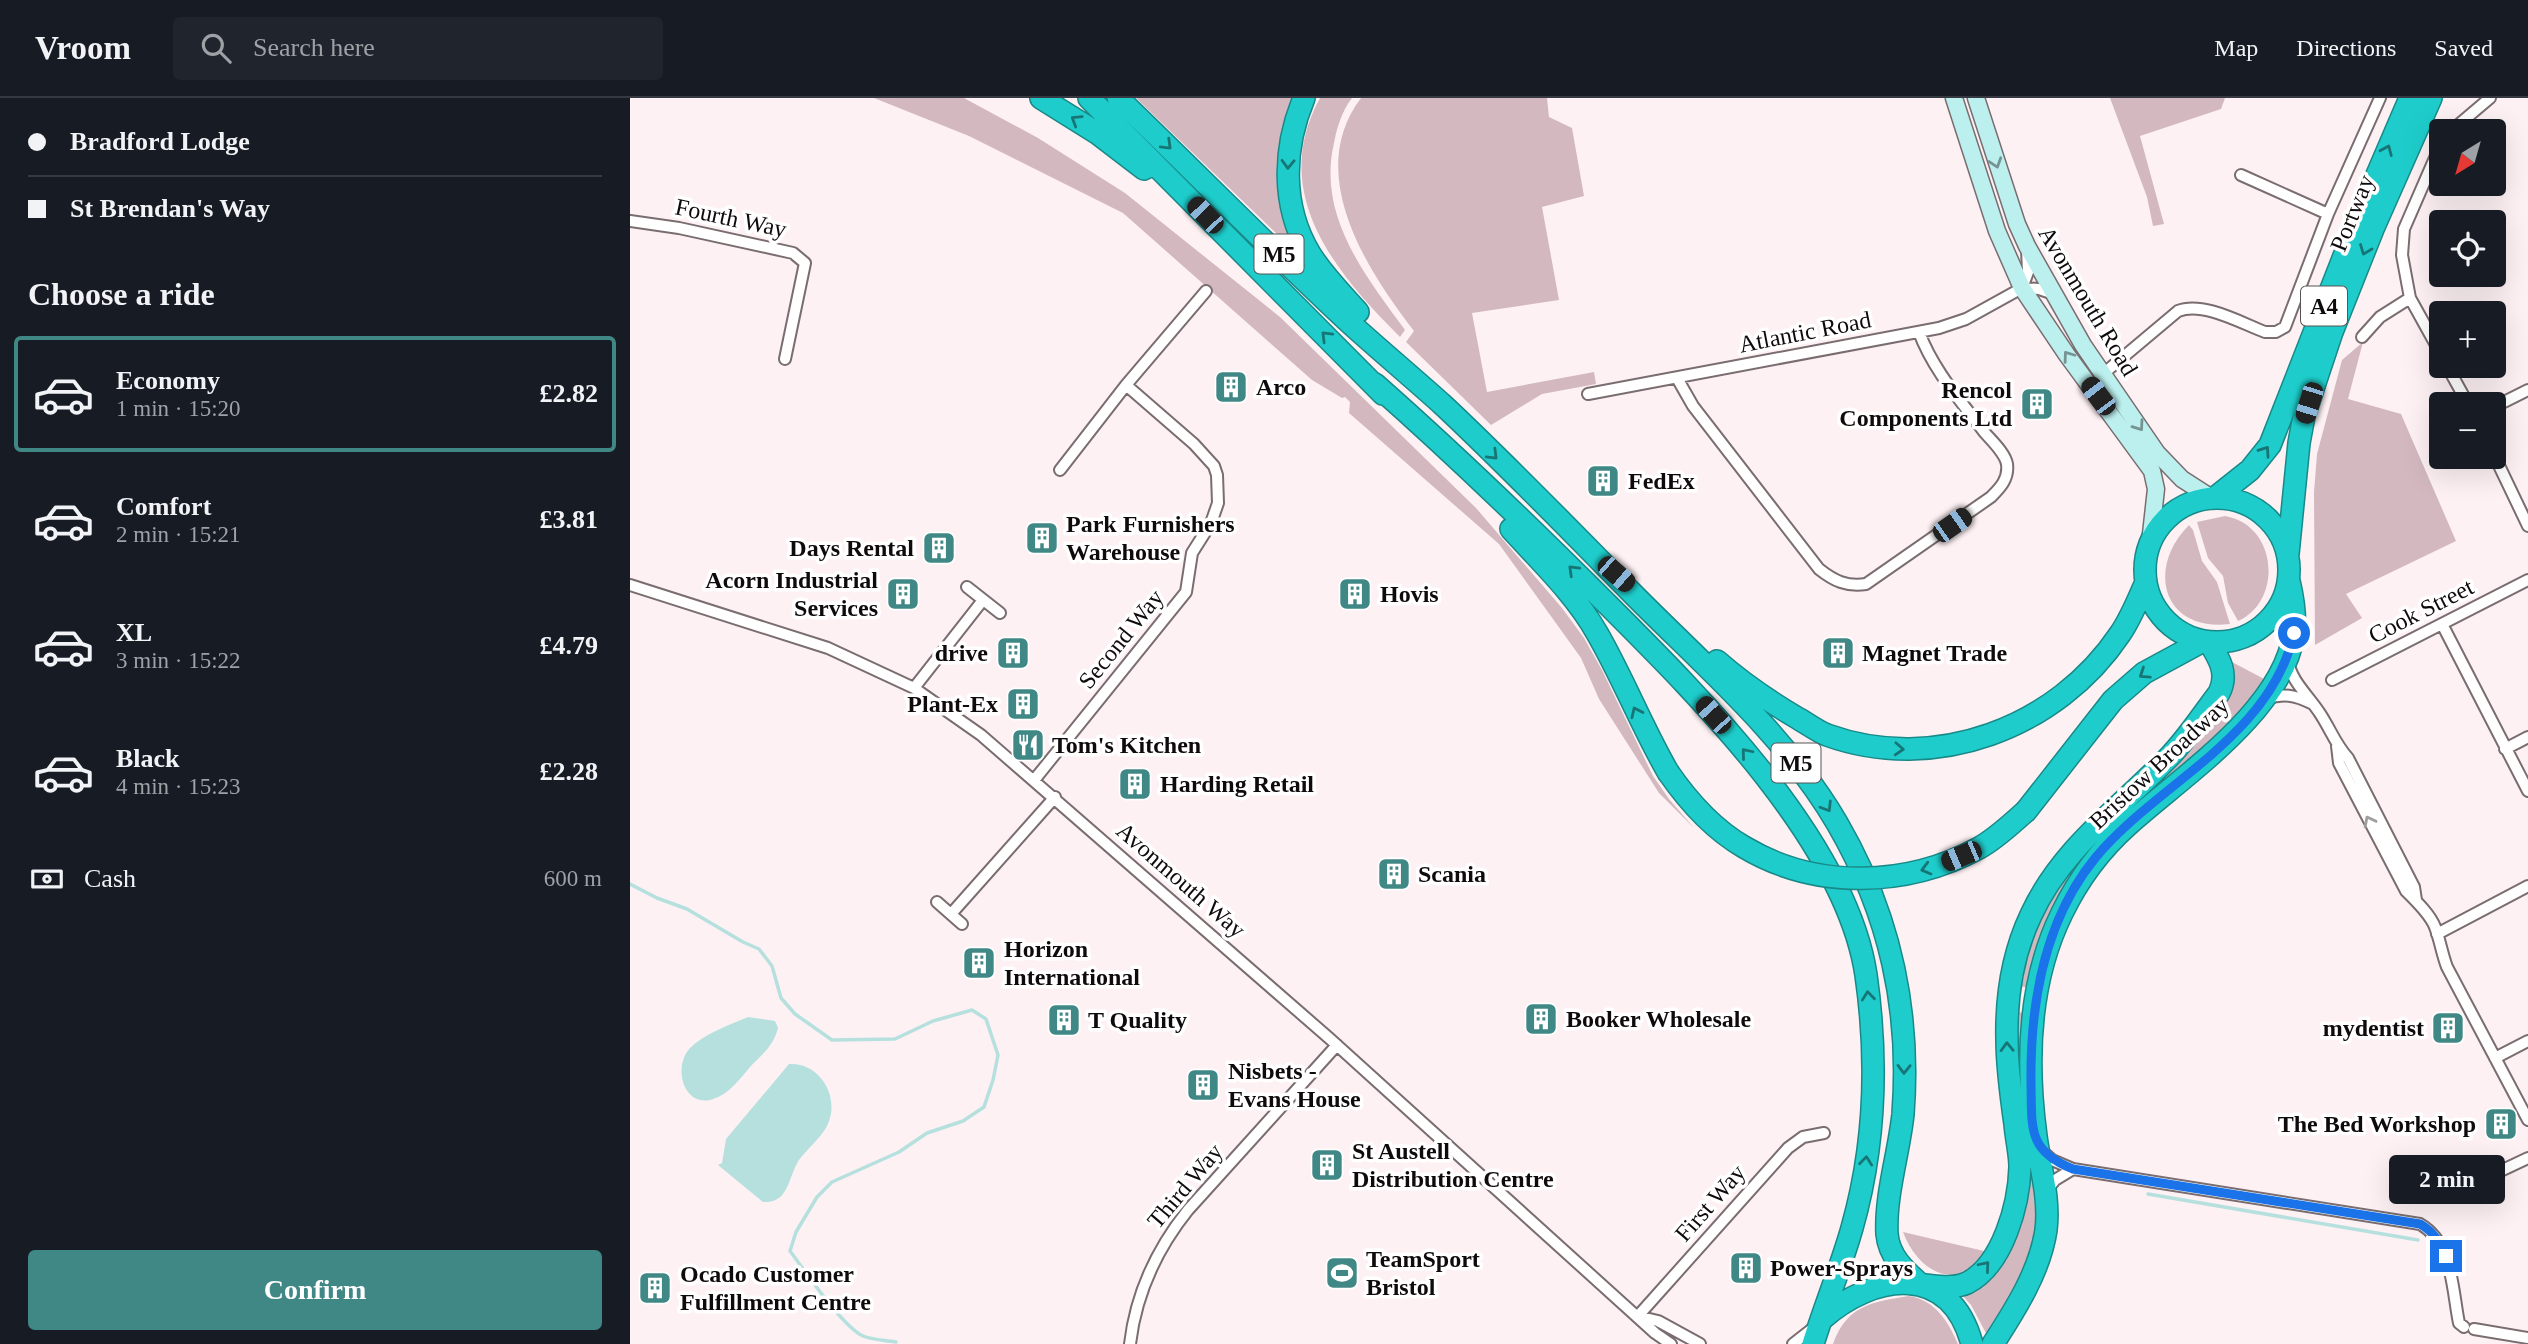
<!DOCTYPE html>
<meta charset="utf-8">
<style>
body{margin:0;font-family:Georgia,serif;background:#20242c;color:#f1f3f6;height:100vh;display:flex;flex-direction:column;font-size:26px;white-space:nowrap}
*{box-sizing:border-box;margin:0}
p{font-size:23px;color:#9ea1a6}
.icon{flex:none;width:38px;height:38px;fill:none;stroke:currentColor;stroke-width:2;stroke-linecap:round;stroke-linejoin:round}
.map{position:relative;flex:1;overflow:hidden}
.details{display:flex;flex-direction:column;background:#171b24;width:630px}
.details>*{flex:none}
.banner{display:grid;align-content:center;height:154px;padding:0 28px;background:#171b24}
.needle{width:46px;rotate:217deg}
.controls{position:absolute;left:1799px;top:21px;display:grid;gap:14px}
.controls a{display:grid;place-items:center;width:77px;height:77px;border-radius:7px;background:#171b24;box-shadow:0 7px 28px #0002;font-size:35px}
.end{position:absolute;width:32px;height:32px;margin:-16px;border:9px solid #1a73e8;background:#fff;box-shadow:0 0 0 4px #fff}
.from{border-radius:50%}
.bubble{position:absolute;height:49px;border-radius:7px;background:#171b24;box-shadow:0 7px 28px #0002;font-size:23px;font-weight:600;line-height:49px;text-align:center}
.car{position:absolute;width:21px;height:42px;margin:-21px -10px;border-radius:9px;box-shadow:0 0 5px 2px #0007;background:linear-gradient(#222 24%,#8ab4d8 0 40%,#222 0 76%,#8ab4d8 0 86%,#222 0)}
.banner b{display:flex;align-items:center;gap:24px;height:66px;font-size:26px}
.banner b+b{border-top:2px solid #363941}
.banner i{width:18px;height:18px;background:#f1f3f6}
ul{padding:0;list-style:none}
li{display:flex;align-items:center;gap:21px;height:116px;margin:0 14px 10px;padding:0 14px;border:4px solid transparent;border-radius:7px}
li div{flex:1}
li b{display:block;font-size:26px}
li em{font-style:normal;font-weight:600}
li.on{border-color:#408886}
li>.icon{width:63px;height:63px;stroke-width:1.5}
h2{padding:0 28px;font-size:32px;line-height:84px}
.pay{display:flex;align-items:center;gap:18px;height:77px;padding:0 28px;font-size:26px}
.pay p{margin-inline-start:auto}
.cta{display:flex;gap:14px;margin-top:auto;padding:14px 28px}
.cta a{flex:1;height:80px;border-radius:7px;background:#408886;color:#fff;font-size:28px;font-weight:600;line-height:80px;text-align:center}
header{display:flex;align-items:center;gap:42px;box-sizing:border-box;height:98px;padding:0 35px;background:#171b24;border-bottom:2px solid #363941}
header strong{font-size:33px}
nav{display:flex;gap:38px;margin-inline-start:auto;font-size:24px}
.search{width:490px;height:63px;background:#20242c;display:flex;align-items:center;gap:18px;box-sizing:border-box;padding:0 24px;border-radius:7px;color:#9ea1a6;font-size:26px}
main{display:flex;flex:1;min-height:0}
.map>svg:first-child{display:block}
.green{fill:#d3b9bf}
.water{fill:#b5e0de}
.lines{fill:none;stroke-linecap:round;stroke-linejoin:round}
.stream{stroke:#b5e0de;stroke-width:3.5}
.street-casing{stroke:#7a6d70;stroke-width:14}
.secondary-casing{stroke:#7a6d70;stroke-width:19}
.highway-casing{stroke:#198988;stroke-width:24}
.street{stroke:#fff;stroke-width:10}
.secondary{stroke:#bcf0ef;stroke-width:16}
.highway{stroke:#1ecdcb;stroke-width:21}
.highway-bridge-casing{stroke:#198988;stroke-width:24;stroke-linecap:butt}
.highway-bridge{stroke:#1ecdcb;stroke-width:21}
.oneway{stroke:#177575}
.oneway2{stroke:#779494}
.oneway3{stroke:#9f9d9e}
.route{stroke:#1a73e8;stroke-width:9}
.labels{text-anchor:middle;dominant-baseline:central;stroke-width:7;stroke-linejoin:round;paint-order:stroke}
.shield{fill:#fff;stroke:#575455;stroke-width:2}
.shield-label{font-size:23px;font-weight:bold;fill:#0f0a0c}
.street-label{font-size:24px;fill:#0f0a0c;stroke:#fff}
.poi-label{font-size:24px;font-weight:bold;fill:#0f0a0c;stroke:#fff;text-anchor:start}
</style>
<header>
<strong>Vroom</strong>
<div class="search"><svg class="icon" aria-label="search" viewBox="0 0 24 24"><circle cx="10" cy="10" r="6"/><path d="M15 15l6 6"/></svg>Search here</div>
<nav><a>Map</a><a>Directions</a><a>Saved</a></nav>
</header>
<main>
<section class="details">
<div class="banner">
<b><i class="from"></i>Bradford Lodge</b>
<b><i></i>St Brendan's Way</b>
</div>
<h2>Choose a ride</h2>
<ul>
<li class="on"><svg class="icon" aria-label="car" viewBox="0 0 24 24"><path d="M5 17H2v-5l4-1 3-4h7l3 4 3 1v5h-3M9 17h6M6 11h13"/><circle cx="7" cy="17" r="2"/><circle cx="17" cy="17" r="2"/></svg><div><b>Economy</b><p>1 min · 15:20</p></div><em>£2.82</em></li>
<li><svg class="icon" aria-label="car" viewBox="0 0 24 24"><path d="M5 17H2v-5l4-1 3-4h7l3 4 3 1v5h-3M9 17h6M6 11h13"/><circle cx="7" cy="17" r="2"/><circle cx="17" cy="17" r="2"/></svg><div><b>Comfort</b><p>2 min · 15:21</p></div><em>£3.81</em></li>
<li><svg class="icon" aria-label="car" viewBox="0 0 24 24"><path d="M5 17H2v-5l4-1 3-4h7l3 4 3 1v5h-3M9 17h6M6 11h13"/><circle cx="7" cy="17" r="2"/><circle cx="17" cy="17" r="2"/></svg><div><b>XL</b><p>3 min · 15:22</p></div><em>£4.79</em></li>
<li><svg class="icon" aria-label="car" viewBox="0 0 24 24"><path d="M5 17H2v-5l4-1 3-4h7l3 4 3 1v5h-3M9 17h6M6 11h13"/><circle cx="7" cy="17" r="2"/><circle cx="17" cy="17" r="2"/></svg><div><b>Black</b><p>4 min · 15:23</p></div><em>£2.28</em></li>
</ul>
<div class="pay"><svg class="icon" aria-label="cash" viewBox="0 0 24 24"><path d="M3 7h18v10H3z"/><circle cx="12" cy="12" r="2"/></svg>Cash<p>600 m</p></div>
<div class="cta"><a>Confirm</a></div>
</section>
<div class="map">
<svg width="1898" height="1246" viewBox="0 0 1898 1246">
<rect width="100%" height="100%" fill="#fdf1f4"/>
<!-- green -->
<path class="green" d="M244,0H334L408,40L495,95L650,219L846,410L932,510L954,540L972,572L1023,678L1039,701L1064,730L1029,695L969,601L951,560L869,446L719,315L720,304L715,299L712,300L682,282L493,115L339,38Z
M506,0H664L655,22L650,53L676,164Z
M690,0H722C712,13 707,29 704,45C687,118 735,177 775,232L770,239C705,174 638,95 690,0Z
M731,0H917L919,19L942,30L954,98L912,109L929,202L842,215L857,294L964,274L966,286L912,296L861,327L776,244L784,233C736,171 674,75 731,0Z
M1480,0H1595L1591,11L1510,38L1534,126L1523,128L1517,99Z
M1733,244L1718,301L1771,316L1826,443L1716,496L1732,520L1685,547L1684,394L1687,356L1712,262Z
M1595,418C1648,427 1653,503 1608,523L1598,505L1593,478L1578,460L1567,424Z
M1559,427L1563,432L1572,463L1587,484L1600,526C1532,534 1516,470 1559,427Z
M1602,564L1636,582L1612,615L1481,735L1401,890L1389,888L1392,864L1416,800L1474,729Z
M1385,914L1397,915L1409,1093L1406,1137L1392,1180L1358,1239L1341,1207L1331,1196L1380,1147Z
M1273,1134L1354,1153C1328,1197 1287,1173 1273,1134Z
M1279,1198C1305,1202 1318,1223 1328,1246H1203C1217,1207 1242,1204 1279,1198Z"/>
<!-- water -->
<path class="water" d="M118,919L145,923L148,930C144,947 132,957 120,969C110,981 98,997 83,1001C54,1011 42,969 60,950C75,935 100,927 118,919Z
M159,966C191,964 211,1001 197,1028C190,1041 177,1051 169,1062C158,1079 159,1106 133,1104L88,1067L92,1065L96,1041Z"/>
<g class="lines">
<!-- stream -->
<path class="stream" d="M0,786L27,800L57,811L113,844L129,851L142,868L151,900L165,916L202,942L265,941L303,923L342,912L356,921L368,957L363,982L354,1009L333,1023L297,1035L269,1054L202,1084L187,1099L166,1134L160,1153C175,1173 212,1228 233,1238C242,1242 255,1242 266,1244
M1518,1096L1788,1142"/>
<defs>
<path id="street" d="M1821,33L1860,0
M1611,77L1698,116
M0,123L49,130L163,155L175,165L155,261
M1392,190L1398,174L1397,151
M1780,200L1811,256
M1732,239L1750,219L1780,200L1772,157L1774,131L1811,46
M1817,268L1838,306
M1473,276L1548,213C1573,203 1611,225 1635,234H1646L1655,229L1698,116L1750,0
M1047,280L1063,308L1189,471C1204,483 1217,489 1236,486L1361,399C1370,390 1379,381 1377,366C1375,355 1362,343 1355,335C1331,303 1303,272 1289,234
M958,296L1309,230L1336,221L1392,190L1409,191L1424,196
M1864,309L1898,292
M1864,357L1898,428
M430,372L496,287
M0,487L198,550L284,590L351,637L699,940L1025,1235L1041,1246
M337,489L370,515
M1812,526L1898,693
M1658,562C1660,582 1678,597 1689,614C1700,630 1705,646 1718,660L1784,789L1786,802
M1702,582L1898,482
M284,590L353,502
M1636,601C1653,595 1665,597 1681,605
M1707,648L1709,665L1776,793C1786,803 1800,816 1805,829C1810,842 1812,856 1817,869L1898,1022
M1875,651L1898,639
M405,681L556,494L562,455L581,425L588,405L587,377L584,368L564,346L496,287L576,193
M307,804L332,826
M321,816L425,699
M1807,836L1898,788
M1865,960L1898,943
M1412,1053L1422,1062L1443,1071L1790,1126C1823,1145 1822,1191 1829,1225L1834,1229
M1845,1085L1898,1060
M1416,1093L1425,1082L1443,1071
M1008,1218L1158,1050L1173,1039L1194,1035
M1011,1219L1028,1223L1070,1246
M1844,1231L1898,1240
M500,1246C506,1195 526,1152 558,1112L707,947
M1163,1246L1186,1228"/>
<path id="secondary" d="M1324,0L1367,133L1392,190L1437,257L1522,373L1526,391L1520,445
M1346,0L1387,126L1397,148L1453,247L1527,355L1552,381L1580,399"/>
<path id="highway" d="M411,0L467,35L514,71
M459,0L753,296
M488,0C566,75 642,153 722,227C752,254 783,280 813,307C877,367 939,431 1001,494C1073,567 1155,636 1207,725C1260,816 1281,911 1273,1016C1269,1055 1255,1097 1257,1136C1259,1158 1274,1172 1289,1185
M674,0C653,50 651,108 680,156C693,177 711,195 728,214
M745,286C822,354 896,425 969,498C1063,592 1216,741 1236,877C1248,961 1245,1049 1222,1130C1211,1169 1195,1207 1183,1246
M1586,399L1620,372L1640,347L1734,107L1780,0
M1515 472a72 72 0 1 1 144 0a72 72 0 1 1-144 0Z
M881,431C911,464 945,496 967,535C993,580 1012,629 1038,674
M1658,456L1669,345L1674,318L1702,234L1743,131L1801,0
M1087,563C1112,585 1140,604 1169,621C1178,626 1187,633 1197,637C1305,676 1427,630 1490,536C1501,520 1508,502 1516,484
M1396,713L1483,602L1514,575L1573,543
M1295,1187C1308,1188 1324,1191 1337,1185C1373,1167 1389,1106 1390,1069C1390,1055 1386,1040 1385,1026C1381,998 1377,970 1377,942C1376,900 1383,855 1401,817C1431,751 1491,709 1540,658C1558,639 1573,616 1589,595C1599,576 1589,560 1579,544
M1192,1221C1244,1175 1320,1164 1342,1246
M1363,1246C1385,1212 1410,1173 1416,1132C1420,1100 1410,1069 1406,1038C1396,964 1398,884 1432,815C1448,782 1470,752 1498,727C1552,678 1653,613 1664,535C1666,517 1663,500 1659,483"/>
</defs>
<!-- street casing -->
<use href="#street" class="street-casing"/>
<!-- secondary casing -->
<use href="#secondary" class="secondary-casing"/>
<!-- highway casing -->
<use href="#highway" class="highway-casing"/>
<!-- street -->
<use href="#street" class="street"/>
<!-- secondary -->
<use href="#secondary" class="secondary"/>
<!-- highway -->
<use href="#highway" class="highway"/>
<defs>
<path id="highway-bridge" d="M1038,674C1058,703 1083,731 1114,749C1186,792 1277,789 1349,750C1367,740 1381,726 1396,713"/>
</defs>
<!-- highway-bridge casing -->
<use href="#highway-bridge" class="highway-bridge-casing"/>
<!-- highway-bridge -->
<use href="#highway-bridge" class="highway-bridge"/>
</g>
<!-- one-way arrows -->
<defs><path id="oneway-chevron" d="M-2-3.5L2.5 0L-2 3.5" fill="none" stroke-width="1.6" stroke-linecap="round" stroke-linejoin="round" transform="scale(1.75)"/></defs>
<g class="oneway">
<use href="#oneway-chevron" transform="translate(446 22) rotate(-148)"/>
<use href="#oneway-chevron" transform="translate(537 47) rotate(44)"/>
<use href="#oneway-chevron" transform="translate(1757 52) rotate(-67)"/>
<use href="#oneway-chevron" transform="translate(658 66) rotate(92)"/>
<use href="#oneway-chevron" transform="translate(1735 152) rotate(111)"/>
<use href="#oneway-chevron" transform="translate(696 238) rotate(-135)"/>
<use href="#oneway-chevron" transform="translate(1635 353) rotate(-55)"/>
<use href="#oneway-chevron" transform="translate(863 357) rotate(45)"/>
<use href="#oneway-chevron" transform="translate(943 472) rotate(-136)"/>
<use href="#oneway-chevron" transform="translate(1514 576) rotate(146)"/>
<use href="#oneway-chevron" transform="translate(1006 614) rotate(-115)"/>
<use href="#oneway-chevron" transform="translate(1269 651) rotate(3)"/>
<use href="#oneway-chevron" transform="translate(1116 655) rotate(-130)"/>
<use href="#oneway-chevron" transform="translate(1197 709) rotate(58)"/>
<use href="#oneway-chevron" transform="translate(1296 771) rotate(165)"/>
<use href="#oneway-chevron" transform="translate(1238 898) rotate(-96)"/>
<use href="#oneway-chevron" transform="translate(1377 949) rotate(-92)"/>
<use href="#oneway-chevron" transform="translate(1274 971) rotate(91)"/>
<use href="#oneway-chevron" transform="translate(1236 1063) rotate(-84)"/>
<use href="#oneway-chevron" transform="translate(1355 1168) rotate(-50)"/>
</g>
<g class="oneway2">
<use href="#oneway-chevron" transform="translate(1366 65) rotate(72)"/>
<use href="#oneway-chevron" transform="translate(1438 258) rotate(-126)"/>
<use href="#oneway-chevron" transform="translate(1509 328) rotate(55)"/>
</g>
<use class="oneway3" href="#oneway-chevron" transform="translate(1739 723) rotate(-117)"/>
<g class="lines">
<!-- route -->
<path class="route" d="M1664,535C1641,639 1529,684 1466,759C1414,822 1400,905 1401,985C1402,1029 1397,1053 1443,1071L1790,1126C1804,1134 1809,1143 1816,1158"/>
</g>
<!-- icons -->
<defs>
<symbol id="building-square" viewBox="-11 -11 22 22"><rect x="-9" y="-9" width="18" height="18" rx="4" fill="#408886" stroke="#fff"/><path d="M-4-6H4V6H1V3H-1V6H-4ZM-2.5-4.3h1.7v1.8h-1.7ZM.8-4.3h1.7v1.8H.8ZM-2.5-1h1.7V.8h-1.7ZM.8-1h1.7V.8H.8Z" fill="#fff"/></symbol>
<symbol id="restaurant-square" viewBox="-11 -11 22 22"><rect x="-9" y="-9" width="18" height="18" rx="4" fill="#408886" stroke="#fff"/><path d="M-5-6h1v4h1v-4h1v4h1v-4h1v5L-1.5 .5V6h-2V.5L-5-1ZM5-6V6H3V1.5H1.5Q1.5-4 5-6Z" fill="#fff"/></symbol>
<symbol id="stadium-square" viewBox="-11 -11 22 22"><rect x="-9" y="-9" width="18" height="18" rx="4" fill="#408886" stroke="#fff"/><path d="M0-5a6.5 5 0 1 0 0 10a6.5 5 0 1 0 0-10ZM-3.5-1.8h7v3.6h-7Z" fill="#fff"/></symbol>
</defs>
<g fill-rule="evenodd">
<use href="#building-square" x="582" y="270" width="38" height="38"/>
<use href="#building-square" x="1388" y="287" width="38" height="38"/>
<use href="#building-square" x="954" y="364" width="38" height="38"/>
<use href="#building-square" x="393" y="421" width="38" height="38"/>
<use href="#building-square" x="290" y="431" width="38" height="38"/>
<use href="#building-square" x="254" y="477" width="38" height="38"/>
<use href="#building-square" x="706" y="477" width="38" height="38"/>
<use href="#building-square" x="364" y="536" width="38" height="38"/>
<use href="#building-square" x="1189" y="536" width="38" height="38"/>
<use href="#building-square" x="374" y="587" width="38" height="38"/>
<use href="#restaurant-square" x="379" y="628" width="38" height="38"/>
<use href="#building-square" x="486" y="667" width="38" height="38"/>
<use href="#building-square" x="745" y="757" width="38" height="38"/>
<use href="#building-square" x="330" y="846" width="38" height="38"/>
<use href="#building-square" x="892" y="902" width="38" height="38"/>
<use href="#building-square" x="415" y="903" width="38" height="38"/>
<use href="#building-square" x="1799" y="911" width="38" height="38"/>
<use href="#building-square" x="554" y="968" width="38" height="38"/>
<use href="#building-square" x="1852" y="1007" width="38" height="38"/>
<use href="#building-square" x="678" y="1048" width="38" height="38"/>
<use href="#building-square" x="1097" y="1151" width="38" height="38"/>
<use href="#stadium-square" x="693" y="1156" width="38" height="38"/>
<use href="#building-square" x="6" y="1171" width="38" height="38"/>
</g>
<g class="labels">
<!-- shield labels -->
<g class="shield">
<rect x="624.5" y="136.5" width="49" height="39" rx="5"/>
<rect x="1671" y="188.5" width="46" height="39" rx="5"/>
<rect x="1141.5" y="645.5" width="49" height="39" rx="5"/>
</g>
<g class="shield-label">
<text x="649" y="156">M5</text>
<text x="1694" y="208">A4</text>
<text x="1166" y="665">M5</text>
</g>
<!-- street labels -->
<g class="street-label">
<text transform="translate(1722 115) rotate(-68)">Portway</text>
<text transform="translate(101 120) rotate(12)">Fourth Way</text>
<text transform="translate(1458 203) rotate(59)">Avonmouth Road</text>
<text transform="translate(1175 234) rotate(-11)">Atlantic Road</text>
<text transform="translate(1791 513) rotate(-27)">Cook Street</text>
<text transform="translate(491 541) rotate(-51)">Second Way</text>
<text transform="translate(1529 665) rotate(-43)">Bristow Broadway</text>
<text transform="translate(551 782) rotate(41)">Avonmouth Way</text>
<text transform="translate(555 1088) rotate(-50)">Third Way</text>
<text transform="translate(1080 1105) rotate(-49)">First Way</text>
</g>
<!-- poi labels -->
<g class="poi-label">
<text x="626" y="289">Arco</text>
<text x="1382" y="292" text-anchor="end">Rencol<tspan x="1382" dy="28">Components Ltd</tspan></text>
<text x="998" y="383">FedEx</text>
<text x="436" y="426">Park Furnishers<tspan x="436" dy="28">Warehouse</tspan></text>
<text x="284" y="450" text-anchor="end">Days Rental</text>
<text x="248" y="482" text-anchor="end">Acorn Industrial<tspan x="248" dy="28">Services</tspan></text>
<text x="750" y="496">Hovis</text>
<text x="358" y="555" text-anchor="end">drive</text>
<text x="1232" y="555">Magnet Trade</text>
<text x="368" y="606" text-anchor="end">Plant-Ex</text>
<text x="422" y="647">Tom's Kitchen</text>
<text x="530" y="686">Harding Retail</text>
<text x="788" y="776">Scania</text>
<text x="374" y="851">Horizon<tspan x="374" dy="28">International</tspan></text>
<text x="936" y="921">Booker Wholesale</text>
<text x="458" y="922">T Quality</text>
<text x="1794" y="930" text-anchor="end">mydentist</text>
<text x="598" y="973">Nisbets -<tspan x="598" dy="28">Evans House</tspan></text>
<text x="1846" y="1026" text-anchor="end">The Bed Workshop</text>
<text x="722" y="1053">St Austell<tspan x="722" dy="28">Distribution Centre</tspan></text>
<text x="736" y="1161">TeamSport<tspan x="736" dy="28">Bristol</tspan></text>
<text x="1140" y="1170">Power-Sprays</text>
<text x="50" y="1176">Ocado Customer<tspan x="50" dy="28">Fulfillment Centre</tspan></text>
</g>
</g>
</svg>
<div class="controls">
<a><svg class="needle" viewBox="-14 -14 28 28"><path d="M0-13l5 13h-10z" fill="#e53935"/><path d="M0 13l5-13h-10z" fill="#9ea1a6"/></svg></a>
<a><svg class="icon" aria-label="locate" viewBox="0 0 24 24"><circle cx="12" cy="12" r="6"/><path d="M12 2v4M12 18v4M2 12h4M18 12h4"/></svg></a>
<a>+</a>
<a>−</a>
</div>
<i class="end from" style="left:1664px;top:535px"></i>
<i class="end" style="left:1816px;top:1158px"></i>
<div class="bubble" style="left:1759px;top:1057px;width:116px">2 min</div>
<i class="car" style="left:575px;top:117px;rotate:316deg"></i>
<i class="car" style="left:1468px;top:298px;rotate:323deg"></i>
<i class="car" style="left:1679px;top:305px;rotate:197deg"></i>
<i class="car" style="left:1322px;top:427px;rotate:55deg"></i>
<i class="car" style="left:986px;top:476px;rotate:131deg"></i>
<i class="car" style="left:1083px;top:617px;rotate:318deg"></i>
<i class="car" style="left:1331px;top:758px;rotate:247deg"></i>
</div>
</main>
